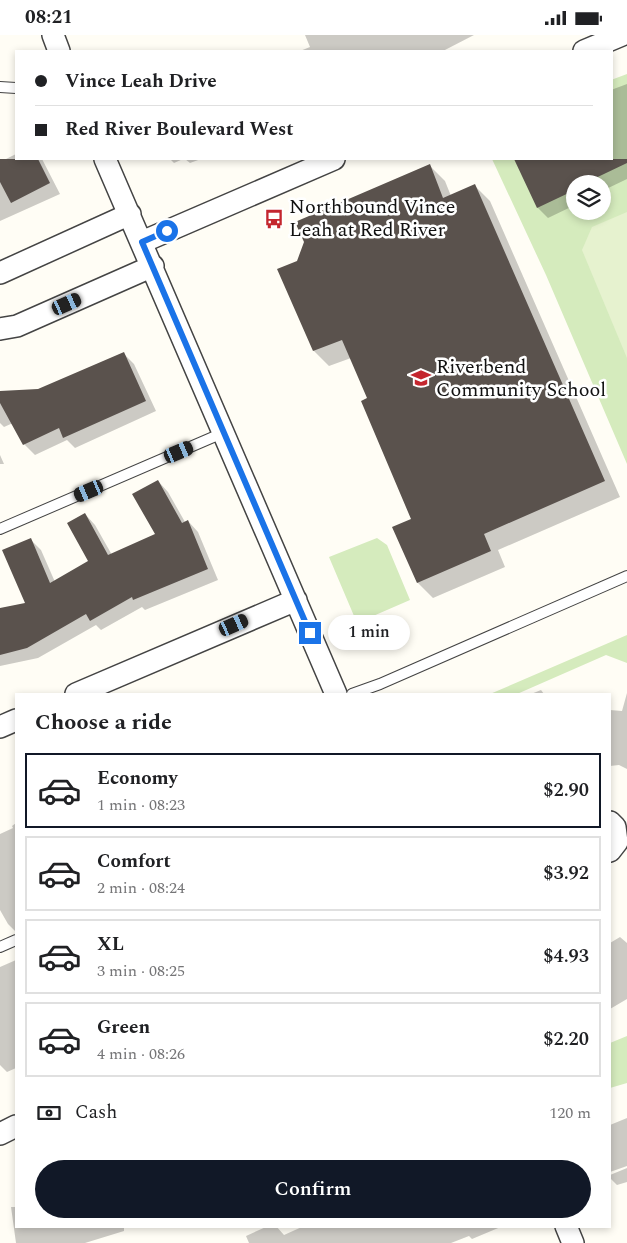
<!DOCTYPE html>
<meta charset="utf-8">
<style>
body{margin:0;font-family:Spectral,serif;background:#f2f2f2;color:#202124;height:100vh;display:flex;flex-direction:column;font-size:19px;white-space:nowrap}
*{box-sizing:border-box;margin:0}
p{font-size:16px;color:#757577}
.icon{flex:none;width:28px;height:28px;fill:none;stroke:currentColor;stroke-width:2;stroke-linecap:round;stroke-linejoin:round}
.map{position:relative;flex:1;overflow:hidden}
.side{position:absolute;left:15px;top:658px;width:596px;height:535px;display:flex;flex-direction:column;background:#fff;border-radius:0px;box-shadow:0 2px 8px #0003}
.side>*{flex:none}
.banner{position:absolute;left:15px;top:15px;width:598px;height:110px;border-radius:0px;box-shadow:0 2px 8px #0003;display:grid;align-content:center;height:110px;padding:0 20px;background:#fff}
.controls{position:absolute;left:566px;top:140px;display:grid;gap:10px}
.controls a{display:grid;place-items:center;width:45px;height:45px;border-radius:50%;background:#fff;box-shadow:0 2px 8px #0003;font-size:25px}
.end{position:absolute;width:22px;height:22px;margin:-11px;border:6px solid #1a73e8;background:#fff;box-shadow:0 0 0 2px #fff}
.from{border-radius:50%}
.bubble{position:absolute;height:35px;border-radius:18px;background:#fff;box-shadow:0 2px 8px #0003;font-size:16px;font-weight:600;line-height:35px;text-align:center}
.car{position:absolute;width:15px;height:30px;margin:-15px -8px;border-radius:6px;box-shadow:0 0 4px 1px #0007;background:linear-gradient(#222 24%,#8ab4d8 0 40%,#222 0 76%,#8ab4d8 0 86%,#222 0)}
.banner b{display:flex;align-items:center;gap:18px;height:48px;font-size:19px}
.banner b+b{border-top:1px solid #e0e0e0}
.banner i{width:12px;height:12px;background:#202124}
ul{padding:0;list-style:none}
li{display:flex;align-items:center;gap:15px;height:75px;margin:0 10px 8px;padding:0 10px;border:2px solid #e0e0e0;border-radius:0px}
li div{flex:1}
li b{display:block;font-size:19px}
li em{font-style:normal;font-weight:600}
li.on{border-color:#111827}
li>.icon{width:45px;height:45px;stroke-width:1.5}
h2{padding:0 20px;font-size:22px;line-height:60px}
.pay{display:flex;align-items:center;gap:12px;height:55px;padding:0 20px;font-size:19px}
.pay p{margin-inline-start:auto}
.primary-button{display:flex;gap:10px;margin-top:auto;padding:10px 20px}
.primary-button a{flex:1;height:58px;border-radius:30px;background:#111827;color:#fff;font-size:20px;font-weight:600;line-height:58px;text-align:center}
.status{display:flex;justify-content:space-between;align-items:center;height:35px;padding:0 25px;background:#fff;direction:ltr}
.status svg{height:14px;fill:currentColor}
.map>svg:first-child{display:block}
.green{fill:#d5ebbd;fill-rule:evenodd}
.pitch{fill:#e6f2cf}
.shadow{fill:#0003}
.building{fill:#5a524d}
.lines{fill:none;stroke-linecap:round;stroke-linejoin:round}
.lane-casing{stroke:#444;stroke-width:12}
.street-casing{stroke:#444;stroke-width:24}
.lane{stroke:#fff;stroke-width:10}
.street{stroke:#fff;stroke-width:21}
.route{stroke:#1a73e8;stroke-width:6}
.labels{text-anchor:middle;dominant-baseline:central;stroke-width:5;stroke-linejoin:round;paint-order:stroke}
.poi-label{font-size:20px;fill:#111;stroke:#fff;text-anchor:start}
</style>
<div class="status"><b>08:21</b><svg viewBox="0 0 49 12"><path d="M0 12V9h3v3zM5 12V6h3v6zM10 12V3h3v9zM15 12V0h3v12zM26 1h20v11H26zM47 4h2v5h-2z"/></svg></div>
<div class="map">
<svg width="627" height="1208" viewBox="0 0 627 1208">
<rect width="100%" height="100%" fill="#fffdf5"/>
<!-- green -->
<path class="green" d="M627,39V429L546,240L492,124H611V45ZM575,149H602V176H575Z
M377,503L387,510L410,565L357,588L329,522Z
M627,600V628L606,620L517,659H490Z
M627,1001V1048L610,1053V1008Z"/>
<!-- pitch -->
<path class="pitch" d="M627,177V323L582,215L592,192Z"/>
<!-- shadow -->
<path class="shadow" d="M305,0H474L443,16H300L310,12Z
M627,49V144L602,156V149H575V170L548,183L538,173L515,124H611V55Z
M16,119V124H42L60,159L0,186V127Z
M170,124H183L174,128Z
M185,124H201L190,128Z
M429,130L445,146L451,161L475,151L490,166L620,462L498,515L505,532L433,563L418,548L394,492L413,484L369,364L351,323L329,331L314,316L298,227Z
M123,318L134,329L156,376L75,413L67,405L35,420L24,409L13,388L4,392L0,388V358L38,355Z
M0,420L4,429H0Z
M158,446L168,457L185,487L188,486L198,497L218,545L145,575L142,572L101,595L96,590L38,623L0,631V575L27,569L30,504L41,515L55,547L90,527L85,479L95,490L112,520L157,500Z
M541,655L544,659H531Z
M627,658V734L619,730L610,731V675L622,676Z
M16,788V897L8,889L0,875V799L13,793L12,791Z
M620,902L627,908V964L610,974V908Z
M16,925V1033L7,1037L0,1030V932Z
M627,1083V1131L610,1137V1140L627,1133V1147L617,1150L610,1143V1090Z
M11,1172H16V1191H124V1196L85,1208H16Z
M268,1191H276L284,1200L304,1191H503L472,1204L469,1201L451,1208H249L246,1201Z"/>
<!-- building -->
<path class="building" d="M0,124H38L50,148L11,168L0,147Z
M514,124H627V128L583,149H575V155L537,173Z
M430,129L443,163L475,149L605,446L484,499L491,516L417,548L392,492L411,484L361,366L367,363L342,305L313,316L277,234L297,226L304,207L295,187Z
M124,317L146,366L63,403L59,393L23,410L0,368V356L38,354Z
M158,445L182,488L188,485L208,534L133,565L132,562L90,586L86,579L27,613L0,620V573L25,568L2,515L31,503L50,548L88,526L67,488L85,478L108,520L155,499L132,459Z"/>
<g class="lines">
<defs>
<path id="lane" d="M0,52L16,53
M0,494L225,397
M352,659L380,649L627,541
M0,912L16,905"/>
<path id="street" d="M53,0L59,16
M584,16L622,0
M105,124L336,659
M142,207L334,124
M0,238L130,179
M0,294L17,291L153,231
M76,659L296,565
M0,692L16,685
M610,787L615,792L617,807L610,816
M0,1099L16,1091
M566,1191L573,1208"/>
</defs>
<!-- lane casing -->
<use href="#lane" class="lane-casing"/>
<!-- street casing -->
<use href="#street" class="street-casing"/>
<!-- lane -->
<use href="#lane" class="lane"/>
<!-- street -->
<use href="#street" class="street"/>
</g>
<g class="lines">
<!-- route -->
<path class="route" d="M167,196L142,207L310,598"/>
</g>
<!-- icons -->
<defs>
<symbol id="bus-bare" viewBox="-9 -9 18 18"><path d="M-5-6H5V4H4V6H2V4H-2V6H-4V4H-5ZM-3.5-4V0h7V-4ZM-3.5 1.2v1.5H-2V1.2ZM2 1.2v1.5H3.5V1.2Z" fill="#c4262e" stroke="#fff" stroke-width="2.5" paint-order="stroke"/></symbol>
<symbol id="school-bare" viewBox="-9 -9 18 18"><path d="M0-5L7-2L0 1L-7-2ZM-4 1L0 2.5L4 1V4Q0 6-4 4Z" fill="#c4262e" stroke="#fff" stroke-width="2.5" paint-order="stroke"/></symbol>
</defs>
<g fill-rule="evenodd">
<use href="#bus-bare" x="260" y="170" width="28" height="28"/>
<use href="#school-bare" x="407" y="329" width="28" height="28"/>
</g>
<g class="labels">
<!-- poi labels -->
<g class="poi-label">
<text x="289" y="172">Northbound Vince<tspan x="289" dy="23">Leah at Red River</tspan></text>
<text x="436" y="332">Riverbend<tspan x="436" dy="23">Community School</tspan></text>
</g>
</g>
</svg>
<div class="controls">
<a><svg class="icon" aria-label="layers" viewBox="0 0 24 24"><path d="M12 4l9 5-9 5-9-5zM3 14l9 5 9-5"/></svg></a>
</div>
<i class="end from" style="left:167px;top:196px"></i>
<i class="end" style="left:310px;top:598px"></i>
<div class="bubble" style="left:328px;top:580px;width:82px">1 min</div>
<i class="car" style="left:67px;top:269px;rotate:66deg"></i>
<i class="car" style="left:179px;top:417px;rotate:67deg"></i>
<i class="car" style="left:89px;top:456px;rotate:247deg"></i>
<i class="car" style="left:234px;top:590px;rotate:66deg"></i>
<div class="banner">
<b><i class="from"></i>Vince Leah Drive</b>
<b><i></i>Red River Boulevard West</b>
</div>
<section class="side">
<h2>Choose a ride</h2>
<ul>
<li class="on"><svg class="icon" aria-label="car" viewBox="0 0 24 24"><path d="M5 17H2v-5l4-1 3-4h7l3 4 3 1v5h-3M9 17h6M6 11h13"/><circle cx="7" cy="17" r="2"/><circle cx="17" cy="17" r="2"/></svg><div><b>Economy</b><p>1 min · 08:23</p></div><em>$2.90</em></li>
<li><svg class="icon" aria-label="car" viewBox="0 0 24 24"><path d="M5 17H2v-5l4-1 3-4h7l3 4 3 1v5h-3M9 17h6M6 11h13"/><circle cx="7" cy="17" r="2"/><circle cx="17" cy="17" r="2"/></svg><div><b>Comfort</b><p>2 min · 08:24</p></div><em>$3.92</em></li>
<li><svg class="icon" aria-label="car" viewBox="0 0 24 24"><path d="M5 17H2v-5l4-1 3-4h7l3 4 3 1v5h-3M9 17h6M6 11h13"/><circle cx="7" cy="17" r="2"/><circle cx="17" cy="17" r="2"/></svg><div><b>XL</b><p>3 min · 08:25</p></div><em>$4.93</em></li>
<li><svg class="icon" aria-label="car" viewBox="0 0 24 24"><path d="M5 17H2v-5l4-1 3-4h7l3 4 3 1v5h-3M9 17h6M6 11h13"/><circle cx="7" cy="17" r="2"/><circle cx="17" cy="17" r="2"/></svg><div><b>Green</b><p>4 min · 08:26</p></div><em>$2.20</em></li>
</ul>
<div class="pay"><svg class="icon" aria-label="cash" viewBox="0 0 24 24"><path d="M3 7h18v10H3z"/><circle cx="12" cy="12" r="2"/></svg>Cash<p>120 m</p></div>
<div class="primary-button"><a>Confirm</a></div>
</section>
</div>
